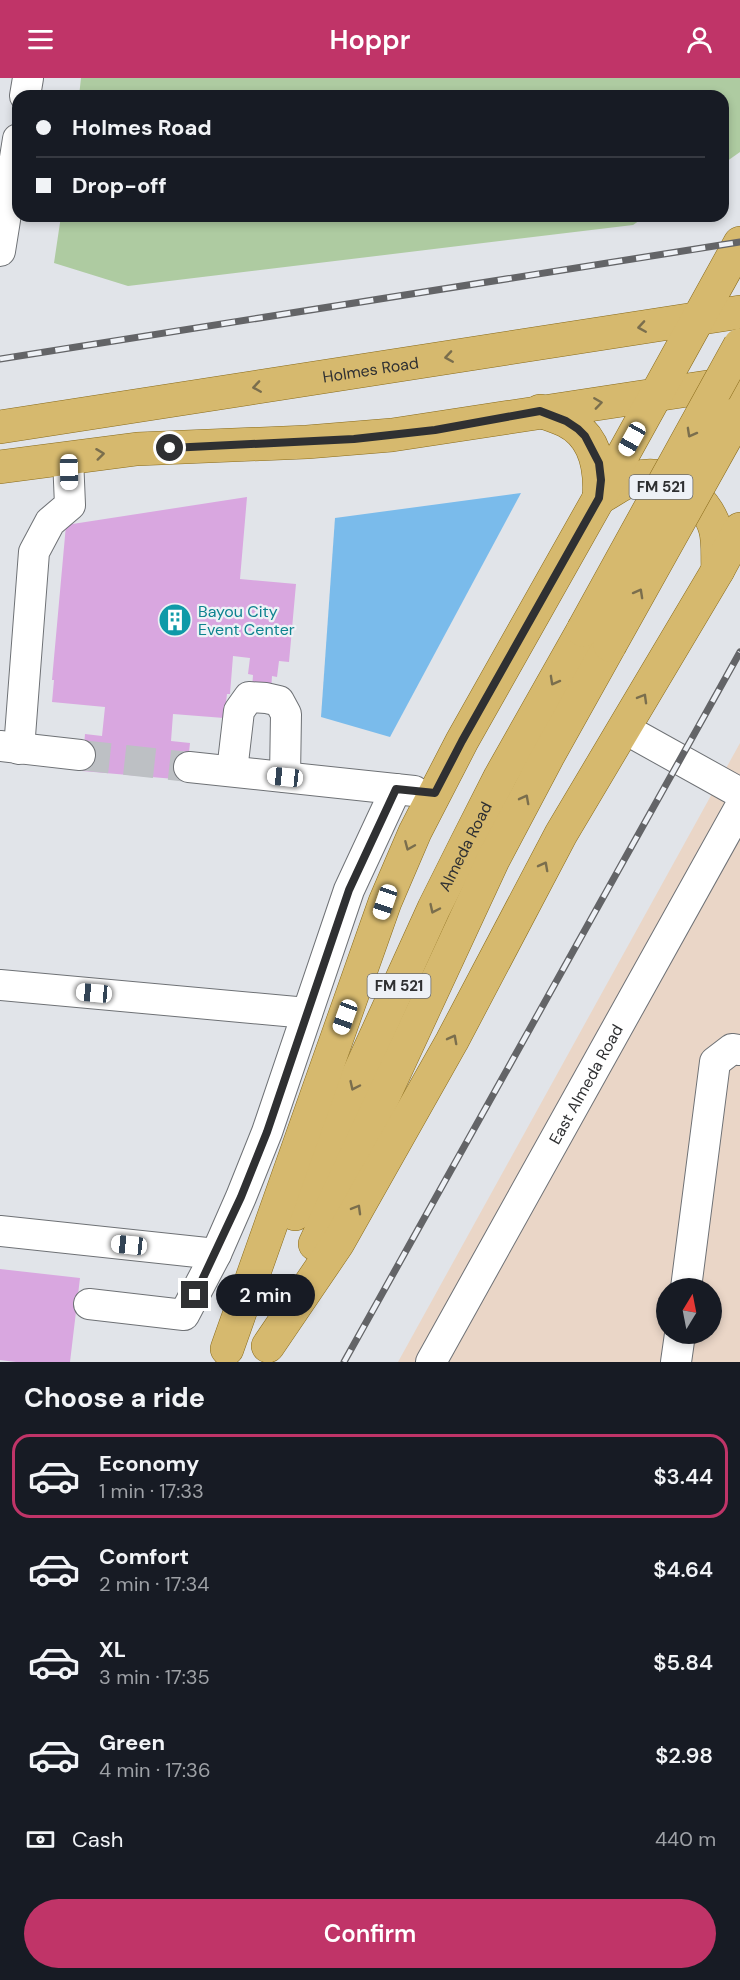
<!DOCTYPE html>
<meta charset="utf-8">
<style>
body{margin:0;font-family:"DM Sans",sans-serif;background:#20242c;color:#f1f3f6;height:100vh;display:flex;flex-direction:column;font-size:22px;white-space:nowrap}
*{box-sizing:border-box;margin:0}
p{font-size:20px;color:#9ea1a6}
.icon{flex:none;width:33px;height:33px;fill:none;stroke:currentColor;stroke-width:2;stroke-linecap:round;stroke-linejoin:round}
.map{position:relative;height:1284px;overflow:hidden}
.side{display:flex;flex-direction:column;background:#171b24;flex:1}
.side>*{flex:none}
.banner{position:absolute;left:12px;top:12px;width:717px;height:132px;border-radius:18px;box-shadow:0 3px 9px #0003;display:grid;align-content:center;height:132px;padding:0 24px;background:#171b24}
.needle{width:39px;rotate:10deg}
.buttons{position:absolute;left:656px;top:1200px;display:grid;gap:12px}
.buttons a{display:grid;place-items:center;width:66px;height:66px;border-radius:50%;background:#171b24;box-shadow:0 3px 9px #0003;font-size:30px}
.end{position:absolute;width:27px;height:27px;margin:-14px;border:8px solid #2f3032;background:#fff;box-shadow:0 0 0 3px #fff}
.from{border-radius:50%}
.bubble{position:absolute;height:42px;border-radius:21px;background:#171b24;box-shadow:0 3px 9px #0003;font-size:20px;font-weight:600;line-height:42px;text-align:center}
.car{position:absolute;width:18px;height:36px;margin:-18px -9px;border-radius:8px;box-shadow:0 0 4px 2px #0007;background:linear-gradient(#fff 24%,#345 0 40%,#fff 0 76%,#345 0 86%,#fff 0)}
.banner b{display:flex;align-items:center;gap:21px;height:57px;font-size:22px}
.banner b+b{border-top:2px solid #363941}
.banner i{width:15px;height:15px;background:#f1f3f6}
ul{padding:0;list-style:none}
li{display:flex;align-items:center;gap:18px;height:84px;margin:0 12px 9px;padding:0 12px;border:3px solid transparent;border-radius:18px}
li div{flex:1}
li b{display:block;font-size:22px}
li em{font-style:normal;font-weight:600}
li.active{border-color:#c03468}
li>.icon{width:54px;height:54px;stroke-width:1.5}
h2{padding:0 24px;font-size:27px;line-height:72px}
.pay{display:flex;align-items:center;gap:15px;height:66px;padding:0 24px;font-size:22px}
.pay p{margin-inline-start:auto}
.button{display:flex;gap:12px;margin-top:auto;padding:12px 24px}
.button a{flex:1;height:69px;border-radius:36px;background:#c03468;color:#fff;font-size:24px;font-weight:600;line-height:69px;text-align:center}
header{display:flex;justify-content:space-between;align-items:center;height:78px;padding:0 24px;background:#c03468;color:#fff;font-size:27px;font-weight:600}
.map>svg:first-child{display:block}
.industrial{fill:#ead6c7;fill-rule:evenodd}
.green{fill:#aecba1}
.water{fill:#7abbeb}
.building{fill:#d9a7e0}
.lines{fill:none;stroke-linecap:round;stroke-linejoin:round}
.minor-tunnel{stroke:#bdc0c4;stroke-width:30;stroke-dasharray:30 15;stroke-linecap:butt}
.minor-casing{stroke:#6e7175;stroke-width:32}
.major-casing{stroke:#896b1b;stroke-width:34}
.minor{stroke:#fff;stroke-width:30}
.major{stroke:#d6b96e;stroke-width:33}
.rail-casing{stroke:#636467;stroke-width:7}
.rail{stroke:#eef1f6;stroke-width:4.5;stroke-dasharray:14;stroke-linecap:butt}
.major-bridge-casing{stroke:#896b1b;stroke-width:34;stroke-linecap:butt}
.major-bridge{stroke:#d6b96e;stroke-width:33}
.oneway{stroke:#7a6e4d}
.route{stroke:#2f3032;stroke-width:8}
.labels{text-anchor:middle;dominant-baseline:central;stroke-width:4.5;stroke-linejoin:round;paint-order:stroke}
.shield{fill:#eef1f6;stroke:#686a6d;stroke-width:1.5}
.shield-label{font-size:15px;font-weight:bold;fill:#2f3032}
.street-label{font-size:16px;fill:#2f3032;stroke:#eef1f6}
.culture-label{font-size:16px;fill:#0d838f;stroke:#eef1f6;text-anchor:start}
</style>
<header><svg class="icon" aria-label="menu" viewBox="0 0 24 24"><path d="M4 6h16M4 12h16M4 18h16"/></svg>Hoppr<svg class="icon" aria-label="person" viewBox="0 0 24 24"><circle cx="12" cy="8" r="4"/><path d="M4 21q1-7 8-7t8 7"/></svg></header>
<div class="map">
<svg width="740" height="1284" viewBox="0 0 740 1284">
<rect width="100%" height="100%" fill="#e1e4e9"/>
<!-- industrial -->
<path class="industrial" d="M740,665V1284H398ZM666,1210H711V1256H666Z"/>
<!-- green -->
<path class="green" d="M81,0H740V74L723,86V18H79Z
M61,138H646L633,147L128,208L54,185Z"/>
<!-- water -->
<path class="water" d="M521,415L390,659L321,639L335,440Z"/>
<!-- building -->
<path class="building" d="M247,419L240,501L296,506L289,584L279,583L277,599L272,598L271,613L252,611L253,597L248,596L250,580L233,578L230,616H227L224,640L173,636L171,663L190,665L186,702L82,693L85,656L102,658L105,629L52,624L54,602H52L66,447Z
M0,1191L80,1200L70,1284H16L0,1282Z"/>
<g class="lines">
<!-- minor-tunnel -->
<path class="minor-tunnel" d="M80,677L189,689"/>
<defs>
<g id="minor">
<path d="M25,18L28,0"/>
<path d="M0,173L18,61"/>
<path d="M625,651L740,715"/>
<path d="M0,668L80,677"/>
<path d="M19,671L34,474L50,444L70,427L68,380"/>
<path d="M189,689L414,713"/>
<path d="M232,693L239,633L249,619L266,620L279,623L286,636L285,699"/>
<path d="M0,907L307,935"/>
<path d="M0,1153L216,1176"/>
<path d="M686,1210L715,984L732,971L740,972"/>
<path d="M89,1226L184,1237L216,1176L241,1119L267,1054L349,812L396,711"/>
<path id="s1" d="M431,1284L740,729"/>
<path d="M676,1284L680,1256"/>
</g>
<g id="major">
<path d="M540,333C548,336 558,339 566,343C596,358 601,390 599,420"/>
<path id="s2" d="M0,349L740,234"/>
<path d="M0,389L137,371L307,364L392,357L740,304"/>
<path d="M599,420C611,414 623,404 636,400C669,389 706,420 715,450C719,463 717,479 718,492"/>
<path id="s3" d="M295,1136L434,830L467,764L500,699L583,552"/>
<path d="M315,1166L493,782L548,678L610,567"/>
<path d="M268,1268L338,1165L452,963L561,756L718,492L740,451"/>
<path d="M227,1271L385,824L415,754L462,663L599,420L740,165"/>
</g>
</defs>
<!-- minor casing -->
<use href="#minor" class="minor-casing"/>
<!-- major casing -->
<use href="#major" class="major-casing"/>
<!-- minor -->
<use href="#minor" class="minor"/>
<!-- major -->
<use href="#major" class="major"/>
<defs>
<path id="rail" d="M0,281L740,164
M344,1284L740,574"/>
</defs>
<!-- rail casing -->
<use href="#rail" class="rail-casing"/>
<!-- rail -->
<use href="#rail" class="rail"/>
<defs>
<path id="major-bridge" d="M583,552L740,267
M610,567L740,334"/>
</defs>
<!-- major-bridge casing -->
<use href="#major-bridge" class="major-bridge-casing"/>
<!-- major-bridge -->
<use href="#major-bridge" class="major-bridge"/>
</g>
<!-- one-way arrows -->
<defs><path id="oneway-chevron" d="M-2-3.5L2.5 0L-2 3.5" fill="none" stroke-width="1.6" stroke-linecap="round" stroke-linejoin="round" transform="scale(1.5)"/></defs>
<g class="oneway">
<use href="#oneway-chevron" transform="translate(642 249) rotate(171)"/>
<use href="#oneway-chevron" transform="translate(449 279) rotate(171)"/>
<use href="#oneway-chevron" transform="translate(257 309) rotate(171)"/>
<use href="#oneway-chevron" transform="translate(598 325) rotate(-8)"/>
<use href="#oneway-chevron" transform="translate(691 355) rotate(119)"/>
<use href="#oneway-chevron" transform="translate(100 376) rotate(-7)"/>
<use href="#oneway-chevron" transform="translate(639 515) rotate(-61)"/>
<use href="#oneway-chevron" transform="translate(554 603) rotate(119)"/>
<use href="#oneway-chevron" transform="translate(643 620) rotate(-60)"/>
<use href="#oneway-chevron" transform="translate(525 721) rotate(-62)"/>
<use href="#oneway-chevron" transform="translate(409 768) rotate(113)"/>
<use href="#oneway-chevron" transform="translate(544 788) rotate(-62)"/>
<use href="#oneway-chevron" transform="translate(434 831) rotate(115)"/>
<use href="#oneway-chevron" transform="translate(453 961) rotate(-62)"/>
<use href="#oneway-chevron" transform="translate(354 1008) rotate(115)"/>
<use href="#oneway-chevron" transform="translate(357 1131) rotate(-60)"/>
</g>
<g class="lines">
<!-- route -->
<path class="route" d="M170,370L354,361L435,352L540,333L566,343L578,351L585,358L599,385L601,402L599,420L462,663L435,715L396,711L349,812L267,1054L241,1119L195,1217"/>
</g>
<!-- icons -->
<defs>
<symbol id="building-disc" viewBox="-11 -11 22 22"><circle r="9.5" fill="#0f9aa8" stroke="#eef1f6"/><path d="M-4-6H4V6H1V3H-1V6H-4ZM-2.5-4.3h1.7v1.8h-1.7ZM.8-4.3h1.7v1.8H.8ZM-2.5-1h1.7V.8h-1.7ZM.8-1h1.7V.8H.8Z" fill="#fff"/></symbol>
</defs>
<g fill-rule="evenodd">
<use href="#building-disc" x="156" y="523" width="38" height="38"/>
</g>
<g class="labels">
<!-- shield labels -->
<g class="shield">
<rect x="629.5" y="397" width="63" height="24" rx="4.5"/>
<rect x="367.5" y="896" width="63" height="24" rx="4.5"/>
</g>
<g class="shield-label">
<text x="661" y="409">FM 521</text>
<text x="399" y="908">FM 521</text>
</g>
<!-- street labels -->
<g class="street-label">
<text stroke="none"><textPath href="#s2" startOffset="375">Holmes Road</textPath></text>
<text stroke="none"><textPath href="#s3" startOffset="405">Almeda Road</textPath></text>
<text stroke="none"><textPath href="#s1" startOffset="318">East Almeda Road</textPath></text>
</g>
<!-- culture labels -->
<g class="culture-label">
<text x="198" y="533">Bayou City<tspan x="198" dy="18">Event Center</tspan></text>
</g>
</g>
</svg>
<div class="buttons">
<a><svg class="needle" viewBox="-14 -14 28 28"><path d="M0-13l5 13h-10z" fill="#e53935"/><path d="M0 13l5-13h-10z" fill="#9ea1a6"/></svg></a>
</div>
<i class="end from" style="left:170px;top:370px"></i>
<i class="end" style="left:195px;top:1217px"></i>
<div class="bubble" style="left:216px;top:1196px;width:99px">2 min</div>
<i class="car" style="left:632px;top:361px;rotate:209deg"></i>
<i class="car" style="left:69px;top:394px;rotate:179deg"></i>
<i class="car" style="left:285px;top:699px;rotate:276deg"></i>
<i class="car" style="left:385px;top:824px;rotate:199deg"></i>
<i class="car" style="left:94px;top:915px;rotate:275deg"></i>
<i class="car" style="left:345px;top:939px;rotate:200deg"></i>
<i class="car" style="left:129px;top:1167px;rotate:276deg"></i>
<div class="banner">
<b><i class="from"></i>Holmes Road</b>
<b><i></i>Drop-off</b>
</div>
</div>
<section class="side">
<h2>Choose a ride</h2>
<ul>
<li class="active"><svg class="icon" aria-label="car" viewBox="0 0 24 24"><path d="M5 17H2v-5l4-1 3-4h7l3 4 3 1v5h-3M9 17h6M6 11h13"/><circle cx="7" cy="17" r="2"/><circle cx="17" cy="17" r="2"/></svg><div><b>Economy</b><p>1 min · 17:33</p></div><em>$3.44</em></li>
<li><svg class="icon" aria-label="car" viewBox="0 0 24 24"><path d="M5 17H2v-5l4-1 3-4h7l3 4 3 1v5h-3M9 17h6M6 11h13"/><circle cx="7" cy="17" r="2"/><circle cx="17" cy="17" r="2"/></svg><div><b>Comfort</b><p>2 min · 17:34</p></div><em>$4.64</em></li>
<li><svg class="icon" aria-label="car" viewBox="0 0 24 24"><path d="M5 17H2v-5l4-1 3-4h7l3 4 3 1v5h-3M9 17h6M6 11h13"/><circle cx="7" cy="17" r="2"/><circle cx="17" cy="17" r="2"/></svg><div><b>XL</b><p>3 min · 17:35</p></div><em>$5.84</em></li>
<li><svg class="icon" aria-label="car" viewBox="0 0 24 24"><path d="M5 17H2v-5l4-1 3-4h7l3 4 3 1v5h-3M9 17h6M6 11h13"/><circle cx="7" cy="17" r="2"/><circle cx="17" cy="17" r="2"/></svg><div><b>Green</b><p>4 min · 17:36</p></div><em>$2.98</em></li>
</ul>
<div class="pay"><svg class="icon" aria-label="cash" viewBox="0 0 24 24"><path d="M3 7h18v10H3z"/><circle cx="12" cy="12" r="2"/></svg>Cash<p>440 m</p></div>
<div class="button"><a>Confirm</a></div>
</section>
